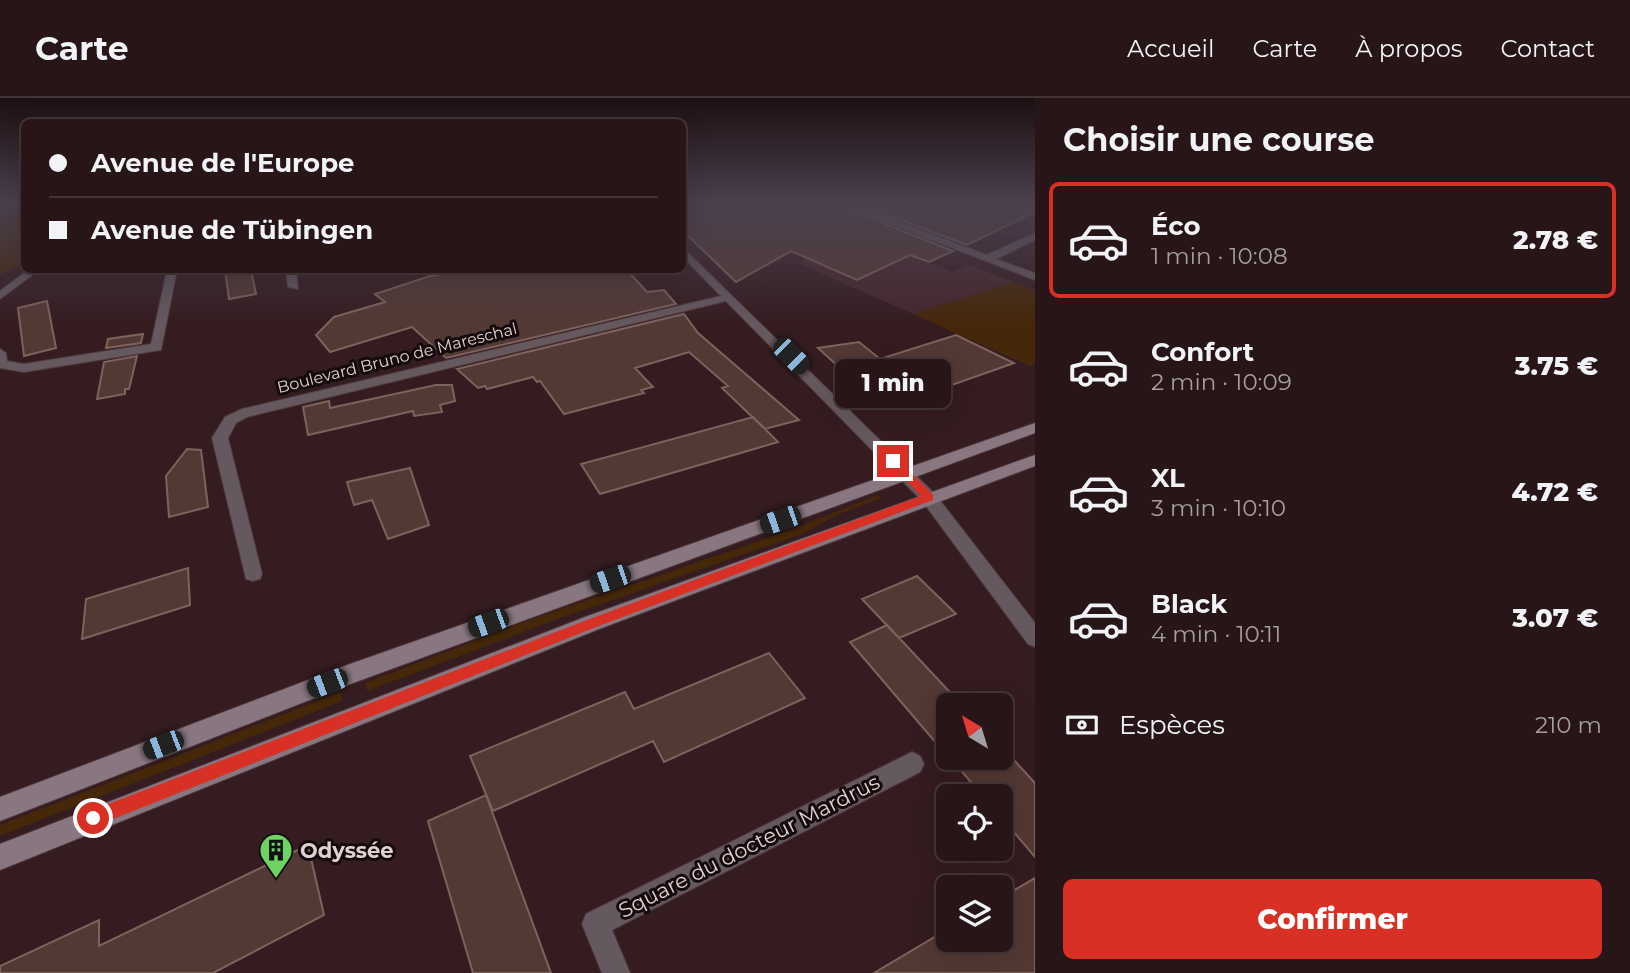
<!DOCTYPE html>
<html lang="fr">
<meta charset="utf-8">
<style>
body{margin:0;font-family:Montserrat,sans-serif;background:#332225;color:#f1f3f6;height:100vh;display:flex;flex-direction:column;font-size:26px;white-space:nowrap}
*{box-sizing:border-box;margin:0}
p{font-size:23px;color:#a49fa2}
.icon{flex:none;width:38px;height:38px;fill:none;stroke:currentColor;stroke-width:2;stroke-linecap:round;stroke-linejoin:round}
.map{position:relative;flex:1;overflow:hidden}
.sheet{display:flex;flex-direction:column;background:#271518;width:595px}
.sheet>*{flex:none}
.banner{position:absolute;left:21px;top:21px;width:665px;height:154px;border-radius:10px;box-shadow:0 7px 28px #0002,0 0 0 2px #433437;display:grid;align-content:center;height:154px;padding:0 28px;background:#271518}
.needle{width:46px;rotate:322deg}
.controls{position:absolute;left:936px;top:595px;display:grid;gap:14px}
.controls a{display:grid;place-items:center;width:77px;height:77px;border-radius:10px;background:#271518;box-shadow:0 7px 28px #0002,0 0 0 2px #433437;font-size:35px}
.end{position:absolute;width:32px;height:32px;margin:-16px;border:9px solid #d93025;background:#fff;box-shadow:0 0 0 4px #fff}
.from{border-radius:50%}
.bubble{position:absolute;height:49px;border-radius:10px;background:#271518;box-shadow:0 7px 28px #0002,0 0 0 2px #433437;font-size:23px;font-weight:800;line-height:49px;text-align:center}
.car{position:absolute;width:21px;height:42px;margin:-21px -10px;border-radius:9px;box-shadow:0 0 5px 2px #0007;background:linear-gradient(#222 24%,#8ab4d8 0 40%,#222 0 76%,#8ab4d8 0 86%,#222 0)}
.banner b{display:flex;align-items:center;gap:24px;height:66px;font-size:26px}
.banner b+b{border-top:2px solid #433437}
.banner i{width:18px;height:18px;background:#f1f3f6}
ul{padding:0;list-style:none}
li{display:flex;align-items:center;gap:21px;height:116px;margin:0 14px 10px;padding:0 14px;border:4px solid transparent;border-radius:10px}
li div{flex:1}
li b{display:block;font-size:26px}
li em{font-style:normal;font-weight:800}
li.on{border-color:#d93025}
li>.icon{width:63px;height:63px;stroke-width:1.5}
h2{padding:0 28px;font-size:32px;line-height:84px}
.pay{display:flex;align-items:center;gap:18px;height:77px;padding:0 28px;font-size:26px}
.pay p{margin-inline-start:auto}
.primary-button{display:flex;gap:14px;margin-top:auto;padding:14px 28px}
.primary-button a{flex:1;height:80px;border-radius:10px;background:#d93025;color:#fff;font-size:28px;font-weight:800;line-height:80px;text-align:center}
header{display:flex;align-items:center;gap:42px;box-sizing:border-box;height:98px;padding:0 35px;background:#271518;border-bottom:2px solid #433437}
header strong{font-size:33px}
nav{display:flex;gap:38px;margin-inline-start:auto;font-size:24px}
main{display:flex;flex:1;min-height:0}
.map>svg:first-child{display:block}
.built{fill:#45262c}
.green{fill:#452709}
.building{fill:#523933;stroke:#7e635c;stroke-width:2}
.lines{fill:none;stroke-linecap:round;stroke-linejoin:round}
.minor-casing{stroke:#50393c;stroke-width:2}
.secondary-casing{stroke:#50393c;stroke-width:2}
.minor{fill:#64595f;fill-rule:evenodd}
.secondary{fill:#887781;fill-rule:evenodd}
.route{fill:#d93025}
.labels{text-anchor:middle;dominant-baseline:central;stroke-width:6;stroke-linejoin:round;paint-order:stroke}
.far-street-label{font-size:16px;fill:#e1d0d2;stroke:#140a0c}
.near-street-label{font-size:21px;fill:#e1d0d2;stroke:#140a0c}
.near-poi-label{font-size:21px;font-weight:bold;fill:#e1d0d2;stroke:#140a0c;text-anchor:start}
</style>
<header>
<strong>Carte</strong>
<nav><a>Accueil</a><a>Carte</a><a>À propos</a><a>Contact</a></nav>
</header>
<main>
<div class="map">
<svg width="1035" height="875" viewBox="0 0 1035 875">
<rect width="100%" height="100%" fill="#341c20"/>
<!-- built -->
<path class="built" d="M869,129L910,157L953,174L968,167L1014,184L913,216L798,165Z"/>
<!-- green -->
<path class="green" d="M0,105H24V165L0,177Z
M1014,184L1035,193V266L1030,268L913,216Z
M877,397L882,400L837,417L802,436L555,522L367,593L365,585L535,520L791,432Z
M340,594L342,603L0,738V727Z"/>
<!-- building -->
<path class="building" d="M682,105H833L953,153L929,164L910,157L857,182L791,153L736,184L682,132Z
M856,105H1035V114L967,147Z
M225,172H251L256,196L229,201Z
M470,172H627L647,194L664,192L676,206L446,260L412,229L330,254L316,237L334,219L385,204L375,196L430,178Z
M47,203L56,250L24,258L18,210Z
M684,216L698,235L799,322L765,331L722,290L728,288L689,254L635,270L653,289L641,292L644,295L564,316L540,283L537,284L533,279L487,291L485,288L478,290L457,271Z
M143,236L141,245L106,250L108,241Z
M956,237L1014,265L926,296L878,305L818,250L859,244L880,261Z
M137,258L129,291H125V296L97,301L104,264Z
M436,287H452L455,303L440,307L442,314L414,318L413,313L308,337L303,309L329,303L330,310Z
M753,319L778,344L600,396L581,366Z
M187,351L201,352L208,409L169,419L166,378Z
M410,370L429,427L388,441L372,402L354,407L347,384Z
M188,470L190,507L82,541L86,501Z
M917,478L956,516L899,540L862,501Z
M887,527L962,607H948V659L850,544Z
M769,555L805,600L664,664L653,643L493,713L470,658L625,594L634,611Z
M950,660H1012L1035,685V759L1001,719V698H983Z
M486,697L510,763L551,875H473L428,723Z
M308,747L324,817L213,875H0V868L99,822V848Z
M1035,780V875H874L948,831V842H1001V800Z"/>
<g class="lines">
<defs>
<path id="minor" d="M836,105H849L987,157L1035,135V142L996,161L1035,175V182Z
M682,149L935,396L1035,525V549L1028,546L923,404L726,203L247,319L236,325L228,340L262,476L260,481L253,483L246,481L212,340L225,319L242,311L721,198L682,158Z
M28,172H39L0,201V193Z
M167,172H177L161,252L24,274L0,270V251L6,255L7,263L24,266L151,246Z
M286,172H296L298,191L288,189Z
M912,654L920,658L924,666L920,674L612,832L630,875H602L582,826L586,816Z"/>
<path id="secondary" d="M1035,325V335L353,585L0,723V699L350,566Z
M1035,357V368L599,531L0,772V746L585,519Z"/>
</defs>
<!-- minor casing -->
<use href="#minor" class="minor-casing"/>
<!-- secondary casing -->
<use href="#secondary" class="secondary-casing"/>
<!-- minor -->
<use href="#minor" class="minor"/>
<!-- secondary -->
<use href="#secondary" class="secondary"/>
</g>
<!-- sky -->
<linearGradient id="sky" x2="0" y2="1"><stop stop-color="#1d0f12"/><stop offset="0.46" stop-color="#4a404e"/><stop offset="1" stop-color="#4a404e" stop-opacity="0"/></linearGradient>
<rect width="1035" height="228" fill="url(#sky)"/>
<!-- route -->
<path class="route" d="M890,360H897L933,397V402L596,529L93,729L87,726V715L93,712L587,522L921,398L890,365Z"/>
<!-- icons -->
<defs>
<symbol id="building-pin" viewBox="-11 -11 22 30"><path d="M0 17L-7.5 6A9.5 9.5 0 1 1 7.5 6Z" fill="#6dd361" stroke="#140a0c"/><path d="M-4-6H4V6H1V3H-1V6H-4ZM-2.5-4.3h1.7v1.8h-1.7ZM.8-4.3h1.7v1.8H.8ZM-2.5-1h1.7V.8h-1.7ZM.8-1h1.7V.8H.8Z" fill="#111"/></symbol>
</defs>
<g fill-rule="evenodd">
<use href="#building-pin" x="257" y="733" width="38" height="52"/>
</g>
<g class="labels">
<!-- far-street labels -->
<g class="far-street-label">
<text transform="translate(397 260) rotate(-14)">Boulevard Bruno de Mareschal</text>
</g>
<!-- near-street labels -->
<g class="near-street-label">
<text transform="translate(749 748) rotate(-27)">Square du docteur Mardrus</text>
</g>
<!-- near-poi labels -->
<g class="near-poi-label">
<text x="300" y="752">Odyssée</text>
</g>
</g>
</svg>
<div class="controls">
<a><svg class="needle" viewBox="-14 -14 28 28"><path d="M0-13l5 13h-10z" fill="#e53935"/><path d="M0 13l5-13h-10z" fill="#a49fa2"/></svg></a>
<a><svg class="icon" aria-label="locate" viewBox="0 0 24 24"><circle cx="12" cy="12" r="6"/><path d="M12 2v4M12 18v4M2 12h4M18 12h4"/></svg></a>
<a><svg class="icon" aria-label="layers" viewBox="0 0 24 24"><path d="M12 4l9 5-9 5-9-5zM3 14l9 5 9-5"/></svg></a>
</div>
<i class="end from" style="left:93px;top:720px"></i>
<i class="end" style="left:893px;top:363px"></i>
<div class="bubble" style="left:835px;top:261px;width:116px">1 min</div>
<i class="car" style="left:791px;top:258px;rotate:135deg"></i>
<i class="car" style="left:780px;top:422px;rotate:251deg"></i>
<i class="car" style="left:610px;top:481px;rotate:251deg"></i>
<i class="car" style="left:488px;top:525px;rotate:250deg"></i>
<i class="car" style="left:327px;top:585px;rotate:249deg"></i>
<i class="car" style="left:163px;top:647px;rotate:249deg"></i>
<div class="banner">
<b><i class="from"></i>Avenue de l'Europe</b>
<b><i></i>Avenue de Tübingen</b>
</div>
</div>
<section class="sheet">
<h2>Choisir une course</h2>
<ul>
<li class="on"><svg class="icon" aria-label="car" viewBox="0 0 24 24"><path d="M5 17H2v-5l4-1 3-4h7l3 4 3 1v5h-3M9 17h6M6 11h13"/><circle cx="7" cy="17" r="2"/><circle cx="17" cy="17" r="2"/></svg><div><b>Éco</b><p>1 min · 10:08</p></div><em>2.78 €</em></li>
<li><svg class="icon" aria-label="car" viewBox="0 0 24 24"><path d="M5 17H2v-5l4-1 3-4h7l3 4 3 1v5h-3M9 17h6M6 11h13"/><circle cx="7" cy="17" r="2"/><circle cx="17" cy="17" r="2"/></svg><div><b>Confort</b><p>2 min · 10:09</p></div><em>3.75 €</em></li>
<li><svg class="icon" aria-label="car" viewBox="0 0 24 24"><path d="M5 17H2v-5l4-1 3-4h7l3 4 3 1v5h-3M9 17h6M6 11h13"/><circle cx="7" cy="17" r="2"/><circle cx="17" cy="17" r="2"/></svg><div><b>XL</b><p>3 min · 10:10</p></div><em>4.72 €</em></li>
<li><svg class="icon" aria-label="car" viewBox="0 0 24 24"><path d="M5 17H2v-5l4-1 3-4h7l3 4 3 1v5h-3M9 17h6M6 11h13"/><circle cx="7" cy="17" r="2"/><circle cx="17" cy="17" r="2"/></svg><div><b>Black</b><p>4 min · 10:11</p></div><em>3.07 €</em></li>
</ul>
<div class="pay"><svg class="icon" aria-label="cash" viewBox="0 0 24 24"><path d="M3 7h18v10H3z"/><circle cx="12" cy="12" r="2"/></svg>Espèces<p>210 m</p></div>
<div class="primary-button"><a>Confirmer</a></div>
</section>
</main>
